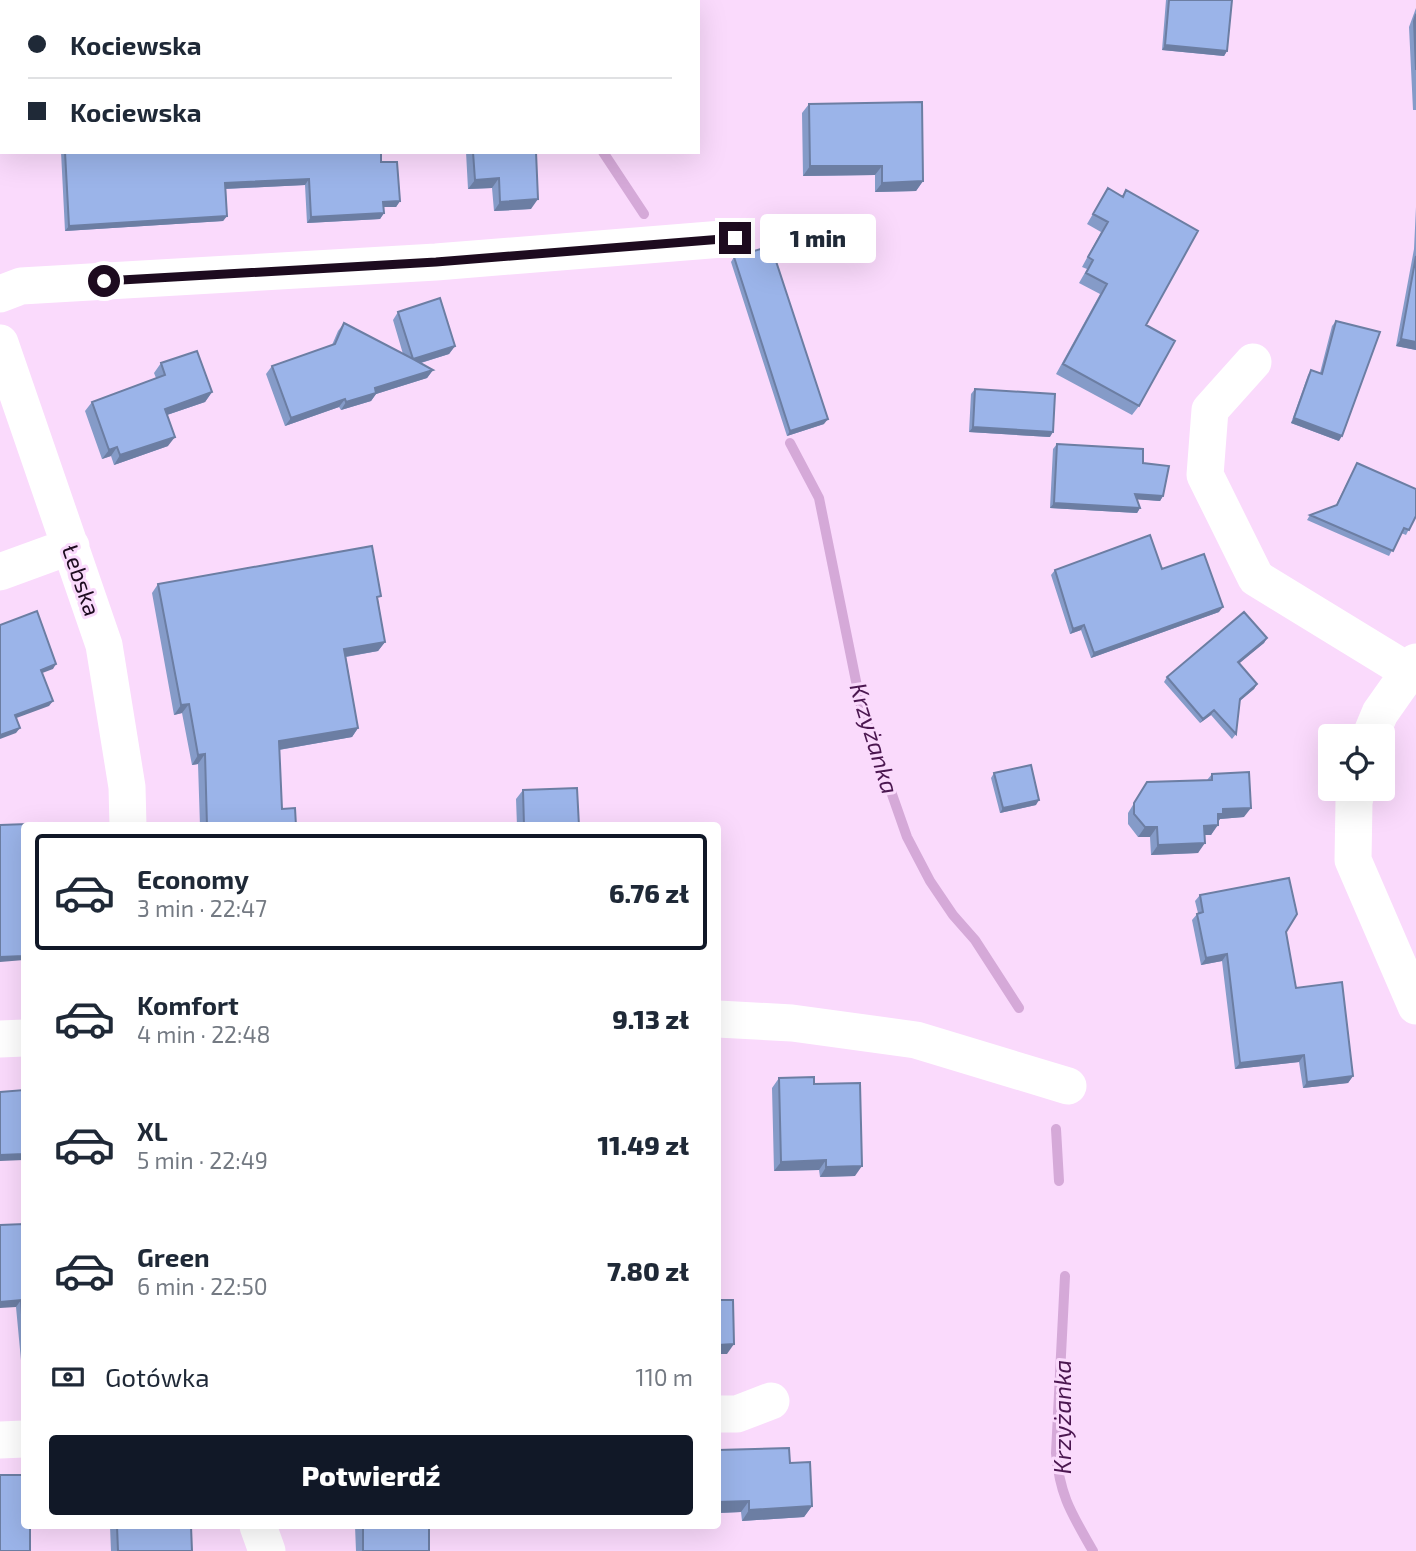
<!DOCTYPE html>
<html lang="pl">
<meta charset="utf-8">
<style>
body{margin:0;font-family:"Exo 2",sans-serif;background:#f6f6f7;color:#1f2937;height:100vh;display:flex;flex-direction:column;font-size:26px;white-space:nowrap}
*{box-sizing:border-box;margin:0}
p{font-size:23px;color:#747a83}
.icon{flex:none;width:38px;height:38px;fill:none;stroke:currentColor;stroke-width:2;stroke-linecap:round;stroke-linejoin:round}
.map{position:relative;flex:1;overflow:hidden}
.details{position:absolute;left:21px;top:822px;width:700px;height:707px;display:flex;flex-direction:column;background:#fff;border-radius:7px;box-shadow:0 7px 28px #0002}
.details>*{flex:none}
.hud{position:absolute;left:0px;top:0px;width:700px;height:154px;box-shadow:0 7px 28px #0002;display:grid;align-content:center;height:154px;padding:0 28px;background:#fff}
.controls{position:absolute;left:1318px;top:724px;display:grid;gap:14px}
.controls a{display:grid;place-items:center;width:77px;height:77px;border-radius:7px;background:#fff;box-shadow:0 7px 28px #0002;font-size:35px}
.end{position:absolute;width:32px;height:32px;margin:-16px;border:9px solid #1d0b1f;background:#fff;box-shadow:0 0 0 4px #fff}
.from{border-radius:50%}
.bubble{position:absolute;height:49px;border-radius:7px;background:#fff;box-shadow:0 7px 28px #0002;font-size:23px;font-weight:800;line-height:49px;text-align:center}
.hud b{display:flex;align-items:center;gap:24px;height:66px;font-size:26px}
.hud b+b{border-top:2px solid #e0e1e3}
.hud i{width:18px;height:18px;background:#1f2937}
ul{padding:12px 0 0;list-style:none}
li{display:flex;align-items:center;gap:21px;height:116px;margin:0 14px 10px;padding:0 14px;border:4px solid transparent;border-radius:7px}
li div{flex:1}
li b{display:block;font-size:26px}
li em{font-style:normal;font-weight:800}
li.active{border-color:#111827}
li>.icon{width:63px;height:63px;stroke-width:1.5}
.pay{display:flex;align-items:center;gap:18px;height:77px;padding:0 28px;font-size:26px}
.pay p{margin-inline-start:auto}
.primary-button{display:flex;gap:14px;margin-top:auto;padding:14px 28px}
.primary-button a{flex:1;height:80px;border-radius:7px;background:#111827;color:#fff;font-size:28px;font-weight:800;line-height:80px;text-align:center}
.map>svg:first-child{display:block}
.lines{fill:none;stroke-linecap:round;stroke-linejoin:round}
.stream{stroke:#d5a9d8;stroke-width:10}
.street{stroke:#fff;stroke-width:37}
.wall{fill:#859bc8}
.shaded-wall{fill:#6c7ea3}
.building{fill:#9bb4e9;stroke:#6c7ea3;stroke-width:2}
.route{stroke:#1d0b1f;stroke-width:9}
.labels{text-anchor:middle;dominant-baseline:central;stroke-width:6;stroke-linejoin:round;paint-order:stroke}
.street-label{font-size:23px;fill:#1d0b1f;stroke:#fadafc}
.water-label{font-size:24px;font-style:italic;fill:#4b1750;stroke:#fadafc}
</style>
<div class="map">
<svg width="1416" height="1551" viewBox="0 0 1416 1551">
<rect width="100%" height="100%" fill="#fadafc"/>
<g class="lines">
<!-- stream -->
<path class="stream" d="M409,0L414,2
M603,152L644,214
M790,443L819,498L861,706L907,837L930,881L953,915L975,940L1019,1008
M1056,1129L1059,1181
M1065,1276L1056,1453C1060,1497 1072,1514 1093,1551"/>
<!-- street -->
<path class="street" d="M0,294L21,286L436,262L735,238
M0,343L104,645L127,787L128,826
M1253,362L1210,410L1205,475L1256,578L1416,676
M0,572L71,546
M1370,737L1380,713L1416,662
M1357,789L1354,802L1353,860L1416,1006
M718,1019L792,1023L916,1040L1068,1086
M0,1039L24,1038
M718,1414H737L771,1401
M0,1440L24,1439
M258,1526L267,1551"/>
</g>
<!-- wall -->
<path class="wall" d="M1166,0H1232L1227,51L1224,56L1162,50Z
M1416,8V110H1413L1409,27Z
M809,104L923,181L916,191L875,192V175L803,176L802,113Z
M61,152H381V162L400,201L396,207H383L384,213L380,219L307,223L305,185L226,189L227,216L223,221L65,231Z
M466,152H536L531,209L494,211L492,188L468,189Z
M1108,188L1122,196L1126,190L1146,325L1139,406L1132,415L1056,374L1100,294L1079,283L1087,269L1082,267L1101,232L1087,224Z
M1416,207V350L1396,346L1414,249Z
M734,257L824,424L787,436L731,262Z
M398,312L455,346L449,354L421,363L433,370L427,378L376,394L371,401L341,410L339,407L285,426L266,374L272,366L332,345L338,331L344,323L403,354L393,320Z
M1336,321L1339,441L1291,423L1308,375L1311,370L1320,373L1332,326Z
M161,363L212,392L205,402L167,415L168,446L114,465L111,456L102,459L85,411L92,402L156,378L154,373Z
M975,389L1050,437L969,432L971,394Z
M1057,444L1143,463L1163,496L1160,501L1137,499L1140,508L1137,513L1050,508L1053,449Z
M1357,463L1415,517L1406,535L1401,533L1389,556L1307,520L1310,515L1336,505Z
M1162,569L1219,612L1091,658L1081,630L1070,634L1051,575L1055,570Z
M158,584L378,600L385,642L378,651L346,657L358,728L352,737L279,750L282,809L296,826H200L198,764L192,765L182,713L174,715L152,593Z
M1267,638L1264,643L1239,663L1257,684L1254,689L1240,701L1236,734L1232,739L1211,715L1200,723L1164,682L1167,677Z
M994,773L1036,805L1000,813L991,778Z
M1212,774L1244,817L1220,819L1211,835H1205L1198,853L1151,855L1150,837H1138L1128,824V813L1147,782L1207,780Z
M523,790L579,826H517L516,799Z
M1200,895L1286,932L1296,988L1353,1076L1348,1083L1303,1088L1299,1062L1235,1069L1222,961L1201,965L1192,920L1198,913L1195,901Z
M779,1078L814,1084L855,1176L820,1177L819,1170L774,1171L772,1088Z
M24,1224V1370L22,1371L16,1307Z
M790,1463L812,1506L804,1517L742,1521L741,1512L718,1513Z
M110,1526H191L192,1551H111Z
M355,1526H429V1551H356Z"/>
<!-- shaded-wall -->
<path class="shaded-wall" d="M1165,45L1227,51L1224,56L1162,50Z
M810,166H882L875,175L803,176Z
M499,178L492,188L468,189L475,180Z
M309,179L305,185L221,189L225,183Z
M923,181L916,191L875,192L882,183Z
M538,199L531,209L494,211L500,202Z
M400,201L396,207H379L383,202Z
M384,213L380,219L307,223L311,217Z
M227,216L223,221L65,231L69,226Z
M1401,339L1416,342V350L1396,346Z
M455,346L449,354L407,367L413,359Z
M433,370L427,378L376,394L371,401L341,410L346,402L375,388Z
M212,392L205,402L158,418L165,409Z
M345,399L339,407L285,426L291,418Z
M1294,418L1342,436L1339,441L1291,423Z
M828,419L824,424L787,436L790,431Z
M973,427L1053,432L1050,437L969,432Z
M175,437L168,446L114,465L120,455Z
M117,447L111,456L102,459L109,450Z
M1135,494L1163,496L1160,501L1131,499Z
M1054,503L1140,508L1137,513L1050,508Z
M1223,607L1219,612L1091,658L1094,653Z
M1084,625L1081,630L1070,634L1073,629Z
M1267,638L1264,643L1235,667L1238,662Z
M385,642L378,651L338,658L344,649Z
M56,664L53,669L37,675L41,670Z
M1257,684L1254,689L1236,704L1240,699Z
M53,701L49,706L11,720L15,715Z
M189,704L182,713L174,715L181,705Z
M1214,710L1211,715L1200,723L1203,719Z
M20,728L16,733L0,739V735Z
M358,728L352,737L272,751L279,741Z
M205,754L198,764L192,765L198,755Z
M1039,800L1036,805L1000,813L1003,808Z
M1251,808L1244,817L1220,819L1216,823L1218,814L1223,809Z
M1218,825L1211,835H1198L1204,826Z
M1145,827H1157L1150,837H1138Z
M1205,843L1198,853L1151,855L1158,845Z
M1227,954L1222,961L1201,965L1206,958Z
M24,956V960L0,962V957Z
M1304,1055L1299,1062L1235,1069L1240,1063Z
M1353,1076L1348,1083L1303,1088L1307,1082Z
M24,1154V1160L0,1161V1155Z
M826,1160L819,1170L774,1171L781,1162Z
M862,1166L855,1176L820,1177L826,1167Z
M21,1300L16,1307L0,1308V1302Z
M734,1344L727,1354H718V1345Z
M749,1501L741,1512L718,1513V1502Z
M812,1506L804,1517L742,1521L749,1510Z"/>
<!-- building -->
<path class="building" d="M0,0H52L53,2H2V72H0Z
M1169,0H1232L1227,51L1165,45Z
M1416,14V70L1414,21Z
M922,102L923,181L882,183V166H810L809,104Z
M65,152H381V162H397L400,201L383,202L384,213L311,217L309,179L225,183L227,216L69,226Z
M473,152H536L538,199L500,202L499,178L475,180Z
M1108,188L1123,197L1126,190L1198,231L1146,325L1175,341L1139,406L1063,364L1107,284L1086,273L1093,260L1088,257L1108,222L1093,214Z
M771,246L828,419L790,431L734,257Z
M1416,256V342L1401,339Z
M440,298L455,346L413,359L433,370L375,388L376,393L346,402L345,399L291,418L272,366L335,344L344,323L413,359L398,312Z
M1336,321L1380,332L1342,436L1294,418L1311,370L1322,374Z
M197,351L212,392L165,409L175,437L120,455L117,447L109,450L92,402L165,375L161,363Z
M975,389L1055,394L1053,432L973,427Z
M1057,444L1143,449V463L1169,466L1163,496L1135,494L1140,508L1054,503Z
M1357,463L1416,489V516L1409,530L1404,528L1393,551L1310,515L1337,505Z
M1150,535L1162,569L1204,554L1223,607L1094,653L1084,625L1073,629L1055,570Z
M372,546L381,596L377,597L385,642L344,649L358,728L279,741L282,809L295,808L296,826H207L205,754L198,755L189,704L181,705L158,584Z
M37,611L56,664L41,670L53,701L15,715L20,728L0,735V625Z
M1244,612L1267,638L1238,662L1257,684L1240,699L1236,734L1214,710L1203,719L1167,677Z
M1031,765L1039,800L1003,808L994,773Z
M1249,772L1251,808L1223,809V814H1218V825L1204,826L1205,843L1158,845L1157,827H1145L1134,814V803L1147,782L1212,780V774Z
M577,788L579,826H524L523,790Z
M55,823V826H24V956L0,957V825Z
M1289,878L1297,914L1286,932L1296,988L1342,982L1353,1076L1307,1082L1304,1055L1240,1063L1227,954L1206,958L1197,914L1203,912L1200,895Z
M814,1077V1084L860,1083L862,1166L826,1167V1160L781,1162L779,1078Z
M24,1090V1154L0,1155V1092Z
M24,1224V1344L21,1300L0,1302V1225Z
M718,1300H733L734,1344L718,1345Z
M789,1448L790,1463L810,1462L812,1506L749,1510V1501L718,1502V1450Z
M0,1475H24V1526H30V1551H0Z
M117,1526H191L192,1551H118Z
M363,1526H429V1551H363Z"/>
<g class="lines">
<!-- route -->
<path class="route" d="M104,281L436,262L735,238"/>
</g>
<g class="labels">
<!-- street labels -->
<g class="street-label">
<text transform="translate(82 580) rotate(71)">Łebska</text>
</g>
<!-- water labels -->
<g class="water-label">
<text transform="translate(875 738) rotate(73)">Krzyżanka</text>
<text transform="translate(1061 1417) rotate(-90)">Krzyżanka</text>
</g>
</g>
</svg>
<div class="controls">
<a><svg class="icon" aria-label="locate" viewBox="0 0 24 24"><circle cx="12" cy="12" r="6"/><path d="M12 2v4M12 18v4M2 12h4M18 12h4"/></svg></a>
</div>
<i class="end from" style="left:104px;top:281px"></i>
<i class="end" style="left:735px;top:238px"></i>
<div class="bubble" style="left:760px;top:214px;width:116px">1 min</div>
<div class="hud">
<b><i class="from"></i>Kociewska</b>
<b><i></i>Kociewska</b>
</div>
<section class="details">
<ul>
<li class="active"><svg class="icon" aria-label="car" viewBox="0 0 24 24"><path d="M5 17H2v-5l4-1 3-4h7l3 4 3 1v5h-3M9 17h6M6 11h13"/><circle cx="7" cy="17" r="2"/><circle cx="17" cy="17" r="2"/></svg><div><b>Economy</b><p>3 min · 22:47</p></div><em>6.76 zł</em></li>
<li><svg class="icon" aria-label="car" viewBox="0 0 24 24"><path d="M5 17H2v-5l4-1 3-4h7l3 4 3 1v5h-3M9 17h6M6 11h13"/><circle cx="7" cy="17" r="2"/><circle cx="17" cy="17" r="2"/></svg><div><b>Komfort</b><p>4 min · 22:48</p></div><em>9.13 zł</em></li>
<li><svg class="icon" aria-label="car" viewBox="0 0 24 24"><path d="M5 17H2v-5l4-1 3-4h7l3 4 3 1v5h-3M9 17h6M6 11h13"/><circle cx="7" cy="17" r="2"/><circle cx="17" cy="17" r="2"/></svg><div><b>XL</b><p>5 min · 22:49</p></div><em>11.49 zł</em></li>
<li><svg class="icon" aria-label="car" viewBox="0 0 24 24"><path d="M5 17H2v-5l4-1 3-4h7l3 4 3 1v5h-3M9 17h6M6 11h13"/><circle cx="7" cy="17" r="2"/><circle cx="17" cy="17" r="2"/></svg><div><b>Green</b><p>6 min · 22:50</p></div><em>7.80 zł</em></li>
</ul>
<div class="pay"><svg class="icon" aria-label="cash" viewBox="0 0 24 24"><path d="M3 7h18v10H3z"/><circle cx="12" cy="12" r="2"/></svg>Gotówka<p>110 m</p></div>
<div class="primary-button"><a>Potwierdź</a></div>
</section>
</div>
